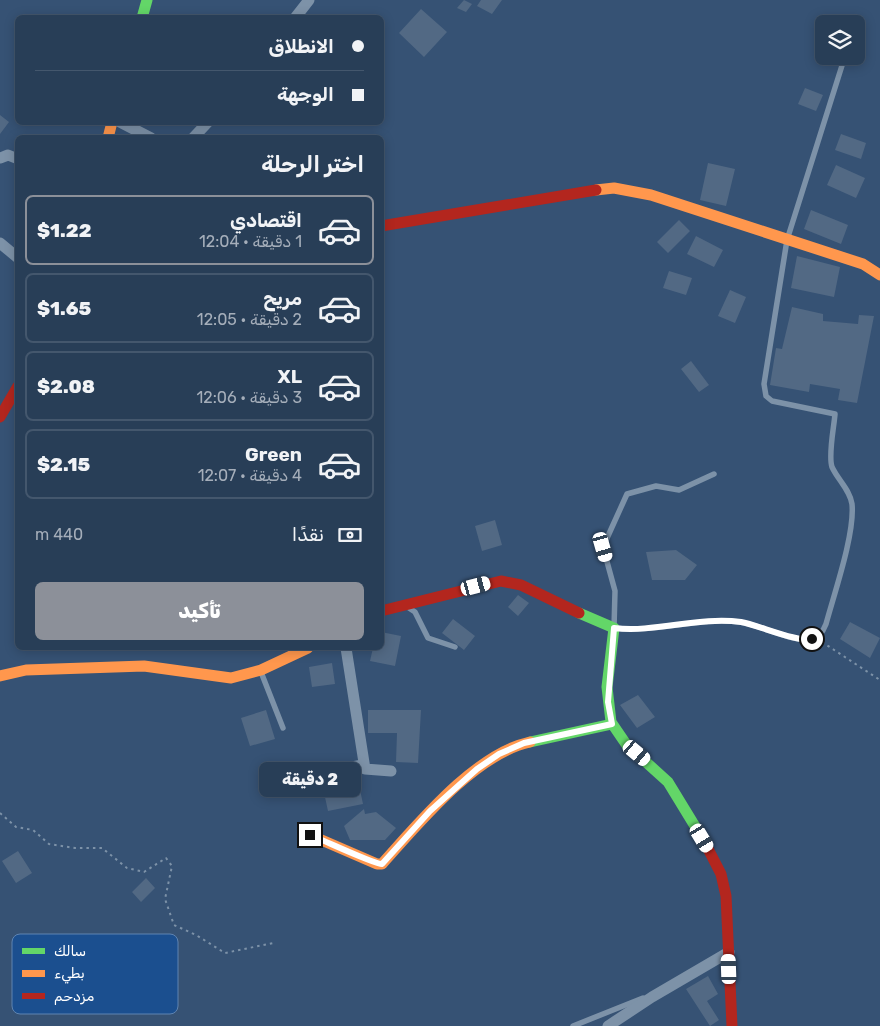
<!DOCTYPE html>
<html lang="ar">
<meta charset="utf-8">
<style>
body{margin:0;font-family:Rubik,Cairo,sans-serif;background:#30455d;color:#f1f3f6;direction:rtl;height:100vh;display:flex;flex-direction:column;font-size:19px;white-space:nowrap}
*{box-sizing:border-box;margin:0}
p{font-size:16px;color:#a5aeba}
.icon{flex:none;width:28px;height:28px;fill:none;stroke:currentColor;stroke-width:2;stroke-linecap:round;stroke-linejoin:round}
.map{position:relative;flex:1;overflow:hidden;direction:ltr}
.sheet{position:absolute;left:15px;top:135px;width:369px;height:515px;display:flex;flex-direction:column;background:#283e57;border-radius:8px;box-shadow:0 2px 12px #0003,0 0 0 1px #44576d;direction:rtl}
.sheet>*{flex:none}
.banner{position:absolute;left:15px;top:15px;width:369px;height:110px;border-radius:8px;box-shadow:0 2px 12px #0003,0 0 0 1px #44576d;direction:rtl;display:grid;align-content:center;height:110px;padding:0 20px;background:#283e57}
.buttons{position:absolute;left:815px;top:15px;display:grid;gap:10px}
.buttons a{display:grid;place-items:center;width:50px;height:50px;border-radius:8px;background:#283e57;box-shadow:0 2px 12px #0003,0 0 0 1px #44576d;font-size:25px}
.end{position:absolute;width:22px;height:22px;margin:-11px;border:6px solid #fff;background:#111;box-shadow:0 0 0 2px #111}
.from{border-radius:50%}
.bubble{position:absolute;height:35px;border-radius:8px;background:#283e57;box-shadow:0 2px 12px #0003,0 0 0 1px #44576d;font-size:16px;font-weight:800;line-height:35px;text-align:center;direction:rtl}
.car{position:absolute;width:15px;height:30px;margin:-15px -8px;border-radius:6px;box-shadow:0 0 4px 1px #0007;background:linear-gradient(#fff 24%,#345 0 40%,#fff 0 76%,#345 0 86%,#fff 0)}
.banner b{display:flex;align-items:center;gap:18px;height:48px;font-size:19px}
.banner b+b{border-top:1px solid #44576d}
.banner i{width:12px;height:12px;background:#f1f3f6}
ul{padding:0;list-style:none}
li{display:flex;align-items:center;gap:15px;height:70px;margin:0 10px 8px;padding:0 10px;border:2px solid #44576d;border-radius:8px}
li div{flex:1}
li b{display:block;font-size:19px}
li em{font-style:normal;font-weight:800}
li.selected{border-color:#8c9099}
li>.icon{width:45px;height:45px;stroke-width:1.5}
h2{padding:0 20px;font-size:22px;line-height:60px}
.pay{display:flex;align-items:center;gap:12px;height:55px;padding:0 20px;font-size:19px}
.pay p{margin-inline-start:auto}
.cta{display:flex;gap:10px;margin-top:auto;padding:10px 20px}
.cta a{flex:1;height:58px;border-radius:8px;background:#8c9099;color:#fff;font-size:20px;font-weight:800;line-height:58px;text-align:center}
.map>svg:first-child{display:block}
.building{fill:#526984}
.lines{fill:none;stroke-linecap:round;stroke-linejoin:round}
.path{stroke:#7d92a8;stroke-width:2;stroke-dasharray:2.5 4;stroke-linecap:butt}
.lane{stroke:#7d92a8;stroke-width:5.5}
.street{stroke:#7d92a8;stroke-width:11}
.fast{stroke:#63d668;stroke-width:11}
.slow{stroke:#ff974d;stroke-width:11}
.jam{stroke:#b3261e;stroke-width:11}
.route{stroke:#fff;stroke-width:6}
.key{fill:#1b4f8f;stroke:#5f84b1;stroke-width:1}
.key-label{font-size:14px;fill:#fff}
</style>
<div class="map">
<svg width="880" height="1026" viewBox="0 0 880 1026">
<rect width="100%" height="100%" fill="#365274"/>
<!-- building -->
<path class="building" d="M464,0L472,4L466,12L457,8Z
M481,0H502L492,14L477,6Z
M421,9L447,32L424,57L399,33Z
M805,88L823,95L816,111L798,104Z
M0,115L9,122L0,134Z
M841,134L866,143L861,159L835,150Z
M708,163L735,169L726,206L700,200Z
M836,165L865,178L856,198L827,185Z
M811,210L848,225L841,244L804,229Z
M679,220L690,231L668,253L657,242Z
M696,236L723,250L714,267L687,254Z
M797,256L840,267L834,297L791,288Z
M669,271L692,278L686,295L663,288Z
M730,290L746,297L735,323L718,316Z
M792,307L823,314V321L858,324L859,315L874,316L857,403L838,400L840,389L810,384L809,392L770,385L776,348L782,349Z
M691,361L709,385L699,392L681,369Z
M495,520L502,545L482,551L475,526Z
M676,550L697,565L685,580H652L646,552Z
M518,595L529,603L518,616L508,607Z
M453,619L475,636L464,650L442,633Z
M850,622L880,638L870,658L840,639Z
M381,632L401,636L395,666L370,661L373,648H381Z
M332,663L335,684L312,687L309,667Z
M638,695L655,717L637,728L620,705Z
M266,710L275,739L250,746L241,718Z
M368,710H421L418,763L396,762L397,733H368Z
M358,780L363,804L328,811L323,788Z
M364,809L365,814L376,812L396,828L385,840H350L344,826Z
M18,851L32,873L16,883L2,861Z
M146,878L155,888L141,902L132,892Z
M708,976L718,994L707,1001L719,1020L710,1026L686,989Z"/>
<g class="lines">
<!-- path -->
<path class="path" d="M822,642L880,680
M0,813L16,827L33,830L49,844L75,848H102L127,868L144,872L166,858L172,866L165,899L174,925L196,935L225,953L273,943"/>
<!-- lane -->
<path class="lane" d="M714,474L679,490L656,486L627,494L603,547L615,591L614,628C656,633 698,617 740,622C756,624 798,643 810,640C819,638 823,632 826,624C834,594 855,534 852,504C850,490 838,480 832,467C828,456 834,427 835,414L772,401L766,396L764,384L787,240L845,56
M409,608L415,612L428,638L455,647
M261,672L283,728
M328,769L363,762
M573,1026L643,998"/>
<!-- street -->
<path class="street" d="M295,18L309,0
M120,122L151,138
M193,138L208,122
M0,158L8,155L18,159
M0,243L18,258
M346,648L365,769L391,771
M608,1026L652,997L729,952"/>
<!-- fast -->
<path class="fast" d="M142,18L147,0
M579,613L614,628L607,687L611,722L626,744L668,782L704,841
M530,742L612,724"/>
<!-- slow -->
<path class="slow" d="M108,138L112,122
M596,190L614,188L651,195L863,264L880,275
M0,676L26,670L144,666L231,678L261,670L308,648
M310,835L377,864H382C419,823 475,754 530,742"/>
<!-- jam -->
<path class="jam" d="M381,226L596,190
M0,417L18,386
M381,611L501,581L521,585L579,613
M704,841L721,874L726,896L732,1026"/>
</g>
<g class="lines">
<!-- route -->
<path class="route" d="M310,835C321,839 376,865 382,864L430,811L477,769L499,754L524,743L612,724L608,702L614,628C656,633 699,616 741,622C758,625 799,643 812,639"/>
</g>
<!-- legend -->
<rect x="12" y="934" width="166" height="80" rx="8" class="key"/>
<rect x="22" y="948" width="23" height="6" fill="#63d668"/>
<rect x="22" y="970" width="23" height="7" fill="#ff974d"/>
<rect x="22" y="993" width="23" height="6" fill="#b3261e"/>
<g class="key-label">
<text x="54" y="956">سالك</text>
<text x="54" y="978">بطيء</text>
<text x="54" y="1001">مزدحم</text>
</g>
</svg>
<div class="buttons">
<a><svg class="icon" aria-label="layers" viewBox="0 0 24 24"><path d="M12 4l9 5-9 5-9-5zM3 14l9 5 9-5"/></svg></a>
</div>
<i class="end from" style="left:812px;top:639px"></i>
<i class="end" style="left:310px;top:835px"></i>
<div class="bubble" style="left:259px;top:762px;width:102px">2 دقيقة</div>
<i class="car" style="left:603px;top:547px;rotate:164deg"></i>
<i class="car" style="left:476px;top:586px;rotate:75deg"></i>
<i class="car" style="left:637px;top:753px;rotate:130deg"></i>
<i class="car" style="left:702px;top:838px;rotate:149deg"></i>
<i class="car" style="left:729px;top:969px;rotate:358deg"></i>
<div class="banner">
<b><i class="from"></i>الانطلاق</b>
<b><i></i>الوجهة</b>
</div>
<section class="sheet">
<h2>اختر الرحلة</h2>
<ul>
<li class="selected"><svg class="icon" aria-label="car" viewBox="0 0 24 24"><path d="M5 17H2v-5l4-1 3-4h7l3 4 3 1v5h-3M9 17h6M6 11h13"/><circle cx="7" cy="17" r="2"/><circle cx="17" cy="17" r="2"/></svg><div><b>اقتصادي</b><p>1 دقيقة · 12:04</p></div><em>$1.22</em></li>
<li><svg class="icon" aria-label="car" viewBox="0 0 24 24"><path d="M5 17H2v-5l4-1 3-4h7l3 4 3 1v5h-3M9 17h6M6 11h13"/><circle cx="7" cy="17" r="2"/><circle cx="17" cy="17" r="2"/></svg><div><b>مريح</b><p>2 دقيقة · 12:05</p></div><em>$1.65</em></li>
<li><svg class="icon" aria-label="car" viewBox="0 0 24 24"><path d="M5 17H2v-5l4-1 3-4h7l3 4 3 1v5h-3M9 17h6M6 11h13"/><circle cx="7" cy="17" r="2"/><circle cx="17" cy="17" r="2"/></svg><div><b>XL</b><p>3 دقيقة · 12:06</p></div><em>$2.08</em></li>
<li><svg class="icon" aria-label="car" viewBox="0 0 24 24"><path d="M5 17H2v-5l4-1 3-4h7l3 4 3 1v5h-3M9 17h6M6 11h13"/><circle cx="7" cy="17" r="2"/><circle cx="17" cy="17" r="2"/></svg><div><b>Green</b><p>4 دقيقة · 12:07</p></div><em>$2.15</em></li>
</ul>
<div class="pay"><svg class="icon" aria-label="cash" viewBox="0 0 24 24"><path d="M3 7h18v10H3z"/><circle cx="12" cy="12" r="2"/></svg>نقدًا<p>440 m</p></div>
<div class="cta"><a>تأكيد</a></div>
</section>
</div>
